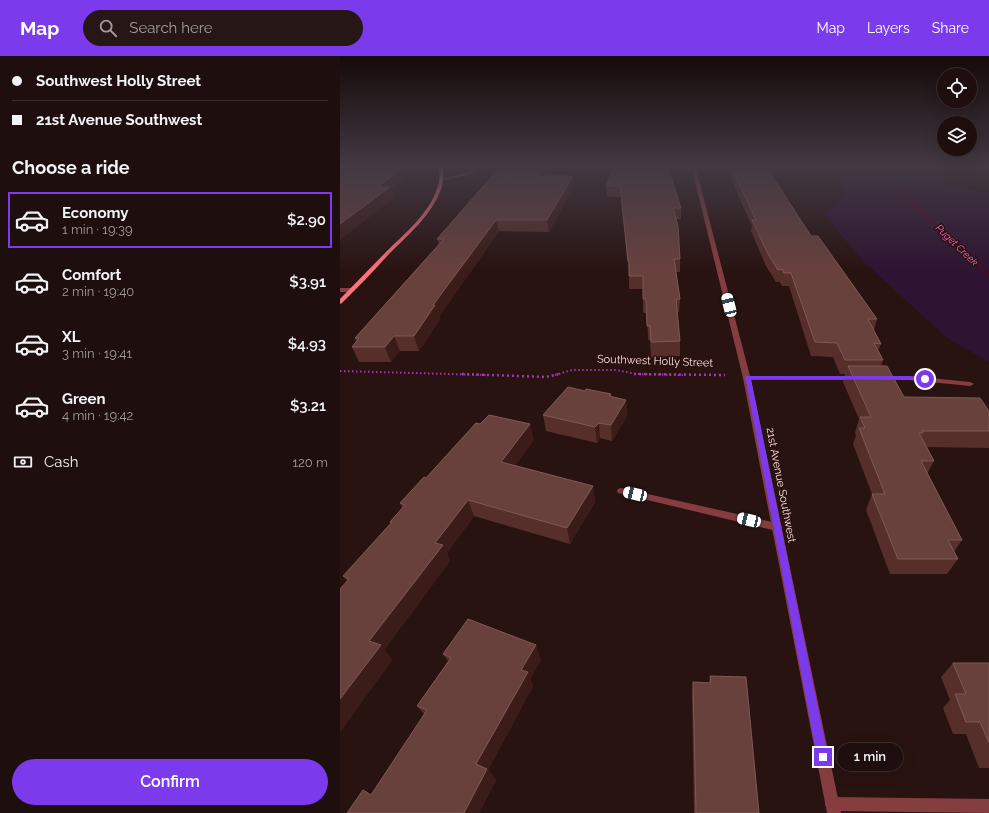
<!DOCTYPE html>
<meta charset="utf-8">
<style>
body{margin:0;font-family:Raleway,sans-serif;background:#261716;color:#f1f3f6;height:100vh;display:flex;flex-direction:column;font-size:15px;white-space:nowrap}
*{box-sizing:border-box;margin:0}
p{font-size:13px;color:#a19c9d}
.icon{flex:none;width:22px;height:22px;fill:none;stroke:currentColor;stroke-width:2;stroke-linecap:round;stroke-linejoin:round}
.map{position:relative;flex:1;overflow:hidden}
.side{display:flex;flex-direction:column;background:#1e0e0d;width:340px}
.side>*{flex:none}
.guide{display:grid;align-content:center;height:88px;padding:0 12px;background:#1e0e0d}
.tools{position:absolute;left:597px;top:12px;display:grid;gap:8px}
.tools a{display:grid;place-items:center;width:40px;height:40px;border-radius:50%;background:#1e0e0d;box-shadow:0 4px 16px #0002,0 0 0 1px #3c2e2e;font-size:20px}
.end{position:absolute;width:18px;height:18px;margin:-9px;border:5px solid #7c3aed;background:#fff;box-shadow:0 0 0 2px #fff}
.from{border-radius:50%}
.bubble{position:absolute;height:28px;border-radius:14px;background:#1e0e0d;box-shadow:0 4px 16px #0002,0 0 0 1px #3c2e2e;font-size:13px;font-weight:600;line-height:28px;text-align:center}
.car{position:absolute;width:12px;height:24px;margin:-12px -6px;border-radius:5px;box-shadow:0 0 3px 1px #0007;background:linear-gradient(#fff 24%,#345 0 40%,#fff 0 76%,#345 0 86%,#fff 0)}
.guide b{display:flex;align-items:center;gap:14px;height:38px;font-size:15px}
.guide b+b{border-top:1px solid #3c2e2e}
.guide i{width:10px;height:10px;background:#f1f3f6}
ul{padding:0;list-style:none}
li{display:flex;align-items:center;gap:12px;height:56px;margin:0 8px 6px;padding:0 4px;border:2px solid transparent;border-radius:0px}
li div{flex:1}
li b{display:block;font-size:15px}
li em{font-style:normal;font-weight:600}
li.selected{border-color:#7c3aed}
li>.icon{width:36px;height:36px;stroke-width:1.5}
h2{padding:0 12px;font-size:18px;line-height:48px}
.pay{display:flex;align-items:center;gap:10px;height:44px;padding:0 12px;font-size:15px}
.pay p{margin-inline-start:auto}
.primary-button{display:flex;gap:8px;margin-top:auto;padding:8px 12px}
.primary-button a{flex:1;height:46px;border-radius:24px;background:#7c3aed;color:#fff;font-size:16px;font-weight:600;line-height:46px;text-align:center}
header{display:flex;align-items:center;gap:24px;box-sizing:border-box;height:56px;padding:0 20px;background:#7c3aed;color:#fff}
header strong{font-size:19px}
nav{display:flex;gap:22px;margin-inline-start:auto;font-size:14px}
.search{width:280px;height:36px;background:#261716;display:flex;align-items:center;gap:10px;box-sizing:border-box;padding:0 14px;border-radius:22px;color:#a19c9d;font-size:15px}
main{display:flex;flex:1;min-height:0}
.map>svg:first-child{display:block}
.green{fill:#2e1432}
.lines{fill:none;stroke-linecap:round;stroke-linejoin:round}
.stream{fill:#460c26;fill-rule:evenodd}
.path-far1{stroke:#a433b8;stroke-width:2;stroke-dasharray:1.5 2.5;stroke-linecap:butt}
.path{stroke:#a433b8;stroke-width:2.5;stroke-dasharray:2 3;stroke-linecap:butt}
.service{fill:#863d40;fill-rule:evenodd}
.minor{fill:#863d40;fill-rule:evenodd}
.secondary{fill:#fb727b;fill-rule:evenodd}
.wall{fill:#562f2a}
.shaded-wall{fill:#3c1c18}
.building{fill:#68413d;stroke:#7f5955}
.route{fill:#7c3aed}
.labels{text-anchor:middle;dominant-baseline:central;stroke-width:3;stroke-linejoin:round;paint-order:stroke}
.far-water-label{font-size:10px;font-style:italic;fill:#fb6ac4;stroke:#281311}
.street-label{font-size:11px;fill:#fedad9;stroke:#281311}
</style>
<header>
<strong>Map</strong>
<div class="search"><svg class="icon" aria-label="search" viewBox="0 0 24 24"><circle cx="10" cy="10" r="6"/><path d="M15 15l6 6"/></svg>Search here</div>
<nav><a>Map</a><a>Layers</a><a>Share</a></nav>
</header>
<main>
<section class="side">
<div class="guide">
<b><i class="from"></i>Southwest Holly Street</b>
<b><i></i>21st Avenue Southwest</b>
</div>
<h2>Choose a ride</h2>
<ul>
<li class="selected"><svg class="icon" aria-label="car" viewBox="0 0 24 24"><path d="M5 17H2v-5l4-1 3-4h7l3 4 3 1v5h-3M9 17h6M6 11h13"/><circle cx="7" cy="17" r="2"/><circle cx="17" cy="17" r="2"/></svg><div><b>Economy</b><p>1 min · 19:39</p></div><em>$2.90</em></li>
<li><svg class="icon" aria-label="car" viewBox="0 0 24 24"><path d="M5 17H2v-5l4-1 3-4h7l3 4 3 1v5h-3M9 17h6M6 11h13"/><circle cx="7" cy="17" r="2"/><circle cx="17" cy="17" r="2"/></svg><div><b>Comfort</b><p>2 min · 19:40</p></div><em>$3.91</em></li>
<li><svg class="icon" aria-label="car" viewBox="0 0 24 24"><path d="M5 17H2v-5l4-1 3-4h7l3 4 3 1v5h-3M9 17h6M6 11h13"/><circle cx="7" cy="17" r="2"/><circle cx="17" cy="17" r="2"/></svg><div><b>XL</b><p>3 min · 19:41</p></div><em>$4.93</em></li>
<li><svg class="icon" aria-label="car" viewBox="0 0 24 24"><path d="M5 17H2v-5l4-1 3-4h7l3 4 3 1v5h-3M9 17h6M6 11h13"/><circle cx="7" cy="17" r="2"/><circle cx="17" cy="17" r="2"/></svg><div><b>Green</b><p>4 min · 19:42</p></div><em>$3.21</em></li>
</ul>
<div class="pay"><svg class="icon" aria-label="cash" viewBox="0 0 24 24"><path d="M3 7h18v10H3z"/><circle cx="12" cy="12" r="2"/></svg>Cash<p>120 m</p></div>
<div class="primary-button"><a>Confirm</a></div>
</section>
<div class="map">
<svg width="649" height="757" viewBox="0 0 649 757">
<rect width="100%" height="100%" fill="#281311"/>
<!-- green -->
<path class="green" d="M475,109L649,110V113L589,116L610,130L649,137V306L607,282L524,206L484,158L505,137L496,115Z"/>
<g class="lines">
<!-- stream -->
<path class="stream" d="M531,109H535L649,217V222Z"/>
<!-- path-far1 -->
<path class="path-far1" d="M0,315L146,319
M215,319L232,314H276L296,318L343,319"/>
<!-- path -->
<path class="path" d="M122,318L206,321L219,318
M294,318L385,319"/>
<!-- service -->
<path class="service" d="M0,232H12L15,234L12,236H0Z
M281,432L437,467L440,468L442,471L440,474L437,475L278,437L277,435L278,433Z
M492,741L649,743V757L492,755L487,753L485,748L487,743Z"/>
<!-- minor -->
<path class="minor" d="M140,109H144L129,119L102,124L100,123L127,117Z
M351,109H355L410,320H514L518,322L514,324H411L501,757H487L403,322Z
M543,320H570L630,326L634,328L630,330L570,324L541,323L539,322Z"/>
<!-- secondary -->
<path class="secondary" d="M99,109H103C103,118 104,125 101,133C92,159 68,179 49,198C34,215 18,231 2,247L0,248V243C15,228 30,212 45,197C64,178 88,159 97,133C100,125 100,118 99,109Z"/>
</g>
<!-- wall -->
<path class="wall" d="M275,109H331L330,117L341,152V163H336L340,203V216H336L340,243L339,256H337L340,285V300L311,301L310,284H308L307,257H303V233H289V217L281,141H267L266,130Z
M386,109H425L471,180L537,263L534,274L541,288L538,295L543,304L541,310L564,341L649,355V392L586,391L594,405L587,418L622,484L614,496L618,503L607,518H550L526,454L532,438L513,388L516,380L515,377L519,363L503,326L505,318H500L493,301L471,300L449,230H442L440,226H436L426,210L411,175L412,170L390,121Z
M208,120L234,130L209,176L159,175L99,261L100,263L79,295H60L51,306H19L12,291L16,286L15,282L99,188L97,183Z
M245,335L271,338V341L286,344L287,360L272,385L260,382L257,387L206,375L203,359Z
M194,384L175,409L253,430L255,446L230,488L134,460L107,497L110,505L44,594L52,604L0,676V533L7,525L3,520L51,468L50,466L62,452L60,447L86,422Z
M103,598L201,604L190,623L193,630L148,714L156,724L139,757H7L31,739L85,659L77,650L108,605Z
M613,607H649V712H639L626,678H613L603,652L610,644L601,621Z
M370,620L419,757H354L352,640L353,626L369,627Z"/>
<!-- shaded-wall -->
<path class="shaded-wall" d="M7,109H25L2,124L0,120V113Z
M67,109L70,119L51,134L54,142L0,184V168L38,131Z
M208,109H217L200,130L198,120Z
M233,120L234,130L209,176L207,164Z
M156,164L159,175L99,261L100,263L79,295L74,280L93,249Z
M54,280L60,295L51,306L45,291Z
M286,344L287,360L272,385L271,369Z
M259,367L260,382L257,387L255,371Z
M190,368L194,384L166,422L161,406Z
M253,430L255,446L230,488L227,472Z
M128,444L134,460L107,497L110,505L44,594L52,604L0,676V643L29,585L95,487Z
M196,589L201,604L190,623L193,630L148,714L156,724L139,757H124L136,708L181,614Z"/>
<!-- building -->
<path class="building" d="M0,109H7L0,113Z
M67,109L38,131H50L0,168V114Z
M162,109H208L198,120H233L207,164H156L93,249H95L74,280H54L45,291H12L19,282H15L104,183H97Z
M275,109H327L341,152H333L338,170L340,203H334L340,243H336L340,285L311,286L310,270H307L306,243H303V220H289V205H288L280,130H266Z
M390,109H425L471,180H478L537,263H528L541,288L534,287L543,304H505L497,287L475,286L451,217H444L442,213L438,214L428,198L412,164H416Z
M508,310H547L564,341L640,342L649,355V375H582L583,377H579L594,405H581L622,484H608L618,503H558L532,438H545L519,372H525L520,361H531Z
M228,331L245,335L246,333L271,338L269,340L286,344L271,369L259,367L255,371L203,359Z
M149,359L190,368L161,406L253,430L227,472L128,444L95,487L103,489L29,585L41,589L0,643V549L1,548H0V533L9,523L3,520L52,466H50L65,449L60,447L84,421L86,422L136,367L140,368Z
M128,563L196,589L181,614L188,616L136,708L147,713L124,757H7L23,734L31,739L87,654L77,650L111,602L103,598Z
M613,607H649V687L640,666H626L615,638H626Z
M370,620L406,621L419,757H356L353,626L371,627Z"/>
<!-- sky -->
<linearGradient id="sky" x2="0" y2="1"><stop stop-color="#160a09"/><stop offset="0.51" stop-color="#423943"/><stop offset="1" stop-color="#423943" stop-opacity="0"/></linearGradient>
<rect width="649" height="215" fill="url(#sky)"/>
<!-- route -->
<path class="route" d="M405,320H570L588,323L585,325L570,324L411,323L488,701L487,705L483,707L479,705L477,701Z"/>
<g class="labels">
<!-- far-water labels -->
<g class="far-water-label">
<text transform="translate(617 189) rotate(44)">Puget Creek</text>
</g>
<!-- street labels -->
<g class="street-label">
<text transform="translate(315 305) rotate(2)">Southwest Holly Street</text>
<text transform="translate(441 429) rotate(79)">21st Avenue Southwest</text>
</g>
</g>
</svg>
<div class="tools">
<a><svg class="icon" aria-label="locate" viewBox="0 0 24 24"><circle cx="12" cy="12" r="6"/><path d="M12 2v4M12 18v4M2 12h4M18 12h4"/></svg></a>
<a><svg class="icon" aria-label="layers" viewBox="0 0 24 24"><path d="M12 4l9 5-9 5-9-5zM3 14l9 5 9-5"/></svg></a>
</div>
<i class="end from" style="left:585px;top:323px"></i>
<i class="end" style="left:483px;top:701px"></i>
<div class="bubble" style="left:497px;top:687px;width:66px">1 min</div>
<i class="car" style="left:389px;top:249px;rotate:346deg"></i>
<i class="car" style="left:295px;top:438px;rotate:283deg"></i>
<i class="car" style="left:409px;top:464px;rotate:283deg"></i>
</div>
</main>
